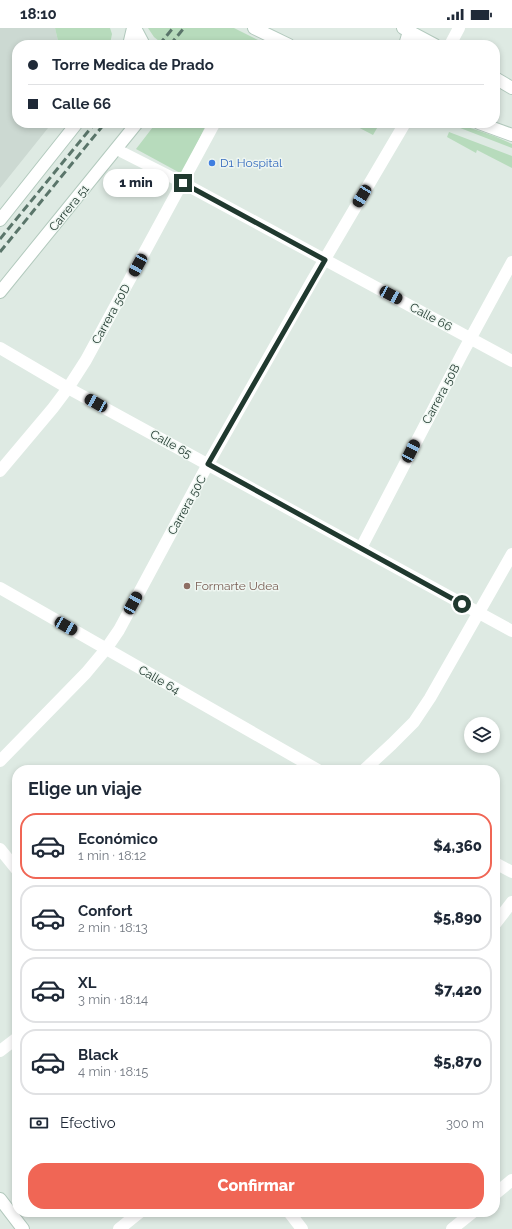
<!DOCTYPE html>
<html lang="es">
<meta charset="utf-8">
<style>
body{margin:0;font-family:Raleway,sans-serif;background:#f6f6f7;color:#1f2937;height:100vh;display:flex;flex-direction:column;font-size:15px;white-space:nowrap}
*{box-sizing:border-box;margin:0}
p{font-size:13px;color:#747a83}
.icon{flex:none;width:22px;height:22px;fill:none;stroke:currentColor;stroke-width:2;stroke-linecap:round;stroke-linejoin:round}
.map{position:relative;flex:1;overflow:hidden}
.drawer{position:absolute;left:12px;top:737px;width:488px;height:452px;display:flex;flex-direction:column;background:#fff;border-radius:16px;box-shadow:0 2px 6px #0003}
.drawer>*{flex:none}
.guide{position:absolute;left:12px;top:12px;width:488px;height:88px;border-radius:16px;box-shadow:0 2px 6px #0003;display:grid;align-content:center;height:88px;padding:0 16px;background:#fff}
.buttons{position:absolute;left:464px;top:689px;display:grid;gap:8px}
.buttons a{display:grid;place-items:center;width:36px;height:36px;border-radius:50%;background:#fff;box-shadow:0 2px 6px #0003;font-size:20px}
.end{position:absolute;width:18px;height:18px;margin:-9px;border:5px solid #20392f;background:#fff;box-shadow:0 0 0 2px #fff}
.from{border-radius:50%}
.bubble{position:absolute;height:28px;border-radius:14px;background:#fff;box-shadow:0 2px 6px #0003;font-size:13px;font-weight:800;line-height:28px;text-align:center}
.car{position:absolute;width:12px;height:24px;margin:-12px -6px;border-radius:5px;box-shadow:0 0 3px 1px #0007;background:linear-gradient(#222 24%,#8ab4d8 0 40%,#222 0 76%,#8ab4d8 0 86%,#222 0)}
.guide b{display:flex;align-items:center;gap:14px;height:38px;font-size:15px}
.guide b+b{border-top:1px solid #e0e1e3}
.guide i{width:10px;height:10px;background:#1f2937}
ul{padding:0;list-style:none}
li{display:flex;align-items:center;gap:12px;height:66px;margin:0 8px 6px;padding:0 8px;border:2px solid #e0e1e3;border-radius:16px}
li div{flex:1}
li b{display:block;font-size:15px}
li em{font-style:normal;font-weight:800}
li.selected{border-color:#f06655}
li>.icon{width:36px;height:36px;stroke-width:1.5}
h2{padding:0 16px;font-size:18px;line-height:48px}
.pay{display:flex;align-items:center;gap:10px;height:44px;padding:0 16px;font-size:15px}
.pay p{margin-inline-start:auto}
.action{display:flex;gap:8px;margin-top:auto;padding:8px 16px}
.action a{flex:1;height:46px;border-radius:16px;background:#f06655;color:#fff;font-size:16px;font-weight:800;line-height:46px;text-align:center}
.status{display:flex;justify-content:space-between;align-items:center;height:28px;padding:0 20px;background:#fff;direction:ltr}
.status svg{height:11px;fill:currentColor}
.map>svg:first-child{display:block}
.built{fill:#ccd9d2}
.green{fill:#b7dbbc}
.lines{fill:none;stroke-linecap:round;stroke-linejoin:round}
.secondary-casing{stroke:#b2c9bd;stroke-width:14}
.pedestrian{stroke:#fff;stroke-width:11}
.minor{stroke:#fff;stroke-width:12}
.tertiary{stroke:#fff;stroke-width:12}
.secondary{stroke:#fff;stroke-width:12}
.rail{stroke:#5a756a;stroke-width:3;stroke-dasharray:8 4;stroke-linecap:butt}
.route{stroke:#20392f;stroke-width:5}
.shop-dot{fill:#3f7fe0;stroke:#eef6f1;stroke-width:1.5}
.education-dot{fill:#8d6e63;stroke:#eef6f1;stroke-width:1.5}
.labels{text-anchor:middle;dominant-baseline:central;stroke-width:3;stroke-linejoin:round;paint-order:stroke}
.shop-label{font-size:12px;fill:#366cbe;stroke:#eef6f1;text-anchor:start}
.street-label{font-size:12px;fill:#20392f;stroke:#eef6f1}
.education-label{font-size:12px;fill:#785e54;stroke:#eef6f1;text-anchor:start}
</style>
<div class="status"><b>18:10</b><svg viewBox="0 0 49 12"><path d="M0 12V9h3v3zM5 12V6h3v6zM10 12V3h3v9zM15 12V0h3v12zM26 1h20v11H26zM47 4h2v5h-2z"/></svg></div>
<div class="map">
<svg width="512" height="1201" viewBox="0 0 512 1201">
<rect width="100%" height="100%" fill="#deeae3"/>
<!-- built -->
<path class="built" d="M0,0H55L59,17H17V95H52L0,160Z"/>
<!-- green -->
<path class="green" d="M55,0H110L112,6L110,16L59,17Z
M148,0H234L268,17H164L154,9Z
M156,95H207L182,146L136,121Z
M350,95H380L373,107Z
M456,95L494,108L512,116V120L455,98Z
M449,104L512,128V140L477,122L476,125L447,109Z"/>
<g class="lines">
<defs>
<path id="secondary" d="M135,0L144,17
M254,0L289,17
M403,0L435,17
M129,17L133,0
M405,17L410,0
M495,50L512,60
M479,95L512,107
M0,192L77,95
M0,264L137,95
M0,1171L23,1201"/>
</defs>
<!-- secondary casing -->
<use href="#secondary" class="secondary-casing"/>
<!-- pedestrian -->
<path class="pedestrian" d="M116,121L183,155"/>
<!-- minor -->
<path class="minor" d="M450,17L459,0
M183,155L512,333
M0,320L68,360L512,603
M0,443L53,380L68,360L86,332L214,96
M361,520L462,326L512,234
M0,733L86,645L106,621L119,602L208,436L312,253L405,95
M364,742L392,716L414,694L430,670L512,526
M0,821L17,842
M0,1023L17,1010
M289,1184L302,1201"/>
<!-- tertiary -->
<path class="tertiary" d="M0,560L318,742
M495,835L512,844
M495,896L512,874
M495,1166L512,1152
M119,1201L140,1184
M452,1201L473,1184"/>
<!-- secondary -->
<use href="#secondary" class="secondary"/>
<!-- rail -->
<path class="rail" d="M159,17L173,0
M170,17L184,0
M0,211L95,95
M0,224L105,95"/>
</g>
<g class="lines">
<!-- route -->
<path class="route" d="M183,155L325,232L208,436L462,576"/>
</g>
<!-- markers -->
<circle class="shop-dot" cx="212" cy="135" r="4"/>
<circle class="education-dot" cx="187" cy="558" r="4"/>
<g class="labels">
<!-- shop labels -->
<g class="shop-label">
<text x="220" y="135">D1 Hospital</text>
</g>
<!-- street labels -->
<g class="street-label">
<text transform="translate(69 180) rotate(-51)">Carrera 51</text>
<text transform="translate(111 286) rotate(-61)">Carrera 50D</text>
<text transform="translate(431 289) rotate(28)">Calle 66</text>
<text transform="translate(441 366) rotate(-62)">Carrera 50B</text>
<text transform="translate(171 416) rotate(29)">Calle 65</text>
<text transform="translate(187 477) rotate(-61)">Carrera 50C</text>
<text transform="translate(159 652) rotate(30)">Calle 64</text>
</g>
<!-- education labels -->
<g class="education-label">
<text x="195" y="558">Formarte Udea</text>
</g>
</g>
</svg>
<div class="buttons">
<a><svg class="icon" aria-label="layers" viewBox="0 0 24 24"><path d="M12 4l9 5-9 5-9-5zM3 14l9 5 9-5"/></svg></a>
</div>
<i class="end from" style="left:462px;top:576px"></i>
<i class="end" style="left:183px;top:155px"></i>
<div class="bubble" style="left:103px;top:141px;width:66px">1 min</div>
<i class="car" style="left:362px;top:168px;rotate:211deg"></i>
<i class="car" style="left:138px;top:237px;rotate:209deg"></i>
<i class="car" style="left:391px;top:267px;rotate:118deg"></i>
<i class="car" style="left:96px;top:375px;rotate:299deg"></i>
<i class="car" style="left:411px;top:423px;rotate:27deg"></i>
<i class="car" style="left:133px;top:575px;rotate:29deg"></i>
<i class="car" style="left:66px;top:598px;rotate:120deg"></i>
<div class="guide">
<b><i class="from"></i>Torre Medica de Prado</b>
<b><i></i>Calle 66</b>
</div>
<section class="drawer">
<h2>Elige un viaje</h2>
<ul>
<li class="selected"><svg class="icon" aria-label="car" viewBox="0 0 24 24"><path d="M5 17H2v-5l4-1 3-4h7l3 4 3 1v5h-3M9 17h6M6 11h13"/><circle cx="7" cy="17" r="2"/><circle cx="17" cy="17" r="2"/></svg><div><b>Económico</b><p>1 min · 18:12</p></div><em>$4,360</em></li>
<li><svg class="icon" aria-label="car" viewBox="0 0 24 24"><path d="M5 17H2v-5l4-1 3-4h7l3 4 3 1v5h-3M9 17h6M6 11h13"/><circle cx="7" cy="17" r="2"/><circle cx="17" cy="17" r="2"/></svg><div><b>Confort</b><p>2 min · 18:13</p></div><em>$5,890</em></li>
<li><svg class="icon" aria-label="car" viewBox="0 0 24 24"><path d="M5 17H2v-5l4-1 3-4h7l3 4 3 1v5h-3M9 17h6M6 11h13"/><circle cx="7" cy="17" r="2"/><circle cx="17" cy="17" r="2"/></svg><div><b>XL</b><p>3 min · 18:14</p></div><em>$7,420</em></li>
<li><svg class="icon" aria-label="car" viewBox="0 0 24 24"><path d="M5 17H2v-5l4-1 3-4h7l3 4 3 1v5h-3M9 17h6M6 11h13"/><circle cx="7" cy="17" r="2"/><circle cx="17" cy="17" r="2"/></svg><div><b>Black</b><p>4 min · 18:15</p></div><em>$5,870</em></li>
</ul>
<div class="pay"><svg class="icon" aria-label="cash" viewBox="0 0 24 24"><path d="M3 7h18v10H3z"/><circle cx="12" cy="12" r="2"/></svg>Efectivo<p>300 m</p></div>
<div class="action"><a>Confirmar</a></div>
</section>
</div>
